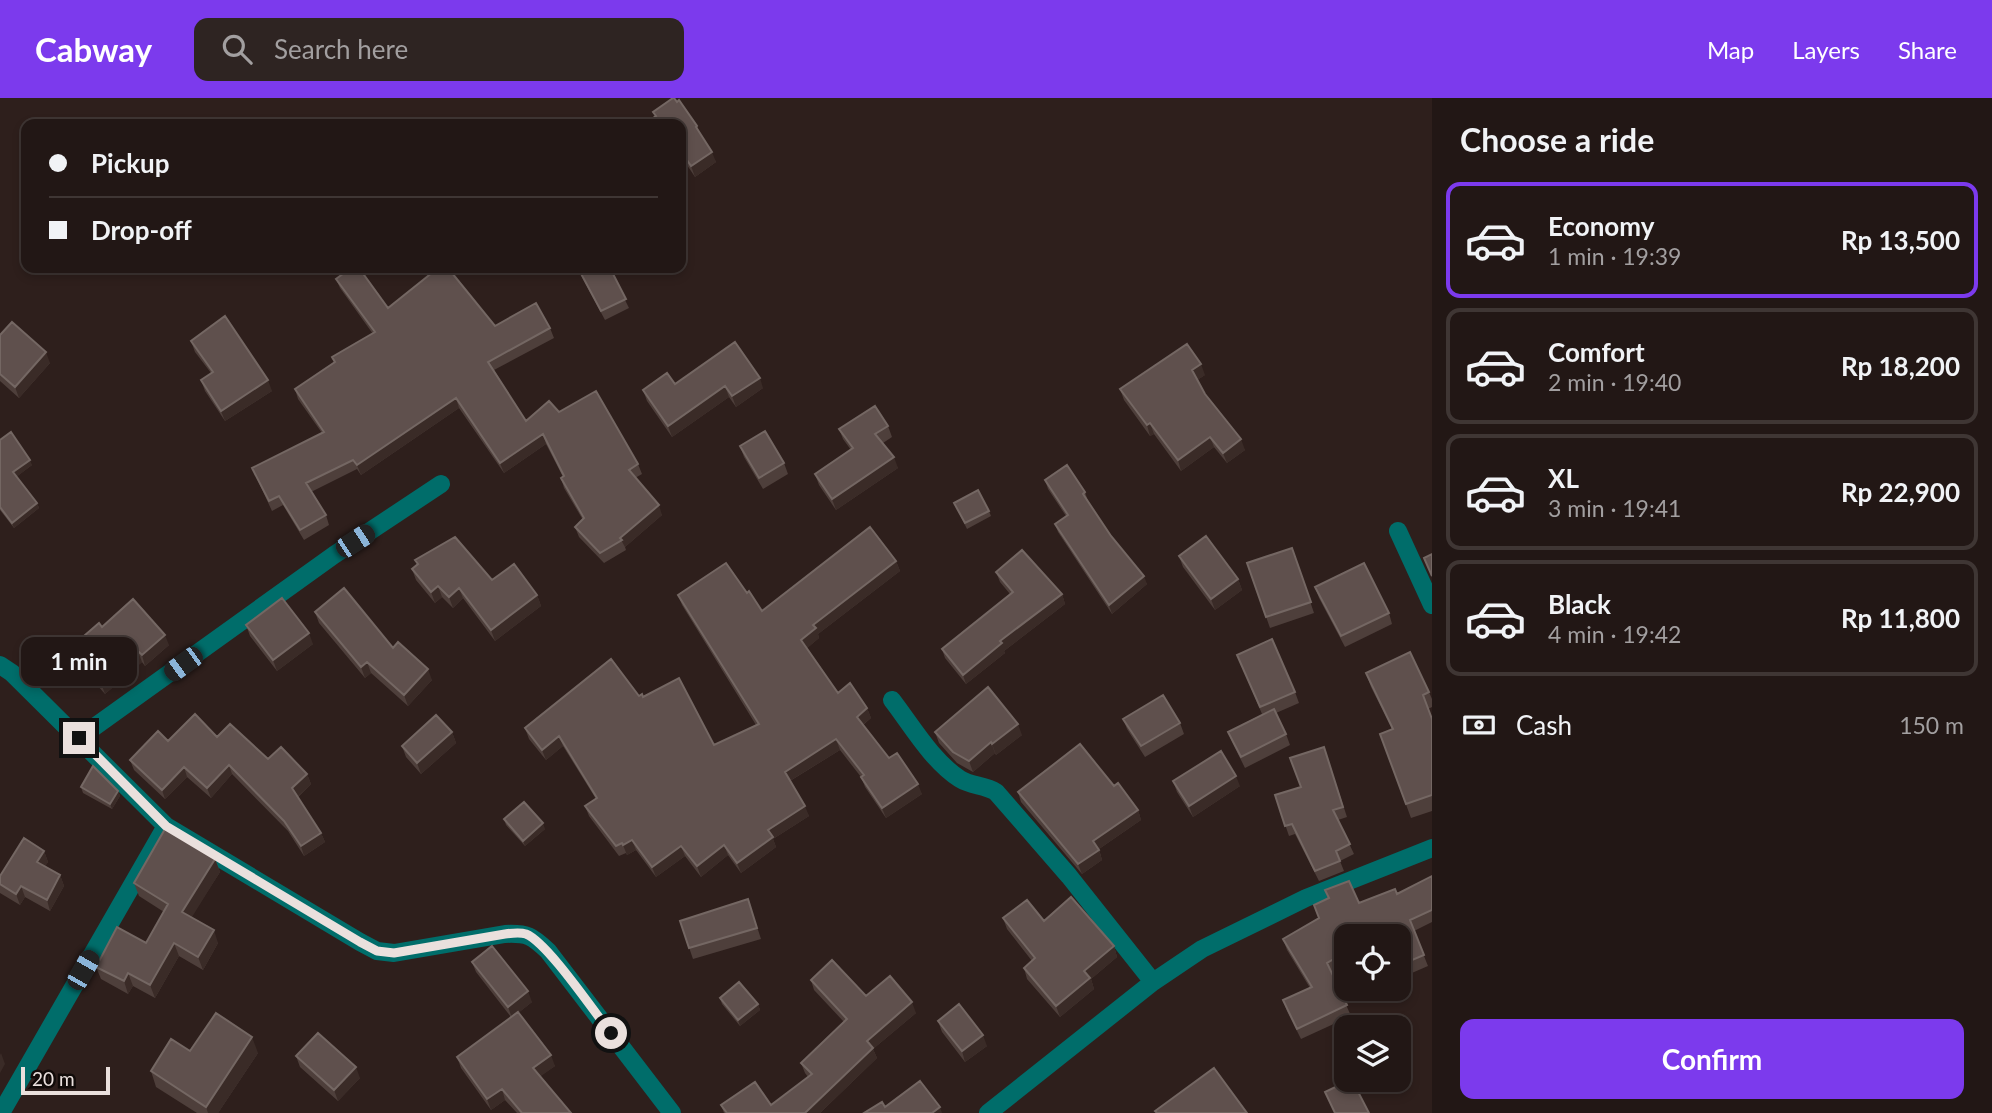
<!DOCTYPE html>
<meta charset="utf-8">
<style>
body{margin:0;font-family:Lato,sans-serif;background:#2e2422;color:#f1f3f6;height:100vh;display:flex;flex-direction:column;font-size:26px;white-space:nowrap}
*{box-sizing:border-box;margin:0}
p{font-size:23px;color:#a29fa0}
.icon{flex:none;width:38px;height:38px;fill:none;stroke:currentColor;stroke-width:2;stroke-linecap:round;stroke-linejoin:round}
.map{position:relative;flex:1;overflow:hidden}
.side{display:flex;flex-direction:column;background:#221715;width:560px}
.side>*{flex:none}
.banner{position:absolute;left:21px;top:21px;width:665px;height:154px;border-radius:14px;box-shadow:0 4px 10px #0003,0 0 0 2px #3f3634;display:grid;align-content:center;height:154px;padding:0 28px;background:#221715}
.controls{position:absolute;left:1334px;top:826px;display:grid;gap:14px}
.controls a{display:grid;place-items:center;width:77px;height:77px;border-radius:14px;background:#221715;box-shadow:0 4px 10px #0003,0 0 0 2px #3f3634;font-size:35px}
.scale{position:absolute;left:21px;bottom:18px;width:89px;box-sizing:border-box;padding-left:7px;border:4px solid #eae0dd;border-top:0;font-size:19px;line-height:24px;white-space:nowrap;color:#eae0dd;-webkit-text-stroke:5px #110b09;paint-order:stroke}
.end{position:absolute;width:32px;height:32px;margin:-16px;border:9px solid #eae0dd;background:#111;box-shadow:0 0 0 4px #111}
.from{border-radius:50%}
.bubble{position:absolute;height:49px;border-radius:14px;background:#221715;box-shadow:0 4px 10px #0003,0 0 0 2px #3f3634;font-size:23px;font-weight:700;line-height:49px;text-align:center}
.car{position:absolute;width:21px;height:42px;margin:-21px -10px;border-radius:9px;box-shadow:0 0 5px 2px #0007;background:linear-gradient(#222 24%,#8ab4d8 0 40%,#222 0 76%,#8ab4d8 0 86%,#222 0)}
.banner b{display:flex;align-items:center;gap:24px;height:66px;font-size:26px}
.banner b+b{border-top:2px solid #3f3634}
.banner i{width:18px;height:18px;background:#f1f3f6}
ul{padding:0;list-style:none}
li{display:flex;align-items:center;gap:21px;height:116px;margin:0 14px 10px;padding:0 14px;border:4px solid #3f3634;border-radius:14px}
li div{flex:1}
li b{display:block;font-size:26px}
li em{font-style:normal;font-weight:700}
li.current{border-color:#7c3aed}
li>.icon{width:63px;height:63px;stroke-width:1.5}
h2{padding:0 28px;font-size:32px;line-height:84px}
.pay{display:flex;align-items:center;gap:18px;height:77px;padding:0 28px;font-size:26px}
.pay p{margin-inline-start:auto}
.button{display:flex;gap:14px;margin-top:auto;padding:14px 28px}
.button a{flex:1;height:80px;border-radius:14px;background:#7c3aed;color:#fff;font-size:28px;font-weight:700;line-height:80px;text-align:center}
header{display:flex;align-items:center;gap:42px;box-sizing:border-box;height:98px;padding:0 35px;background:#7c3aed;color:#fff}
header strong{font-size:33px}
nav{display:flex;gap:38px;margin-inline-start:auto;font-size:24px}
.search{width:490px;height:63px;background:#2e2422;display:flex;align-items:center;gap:18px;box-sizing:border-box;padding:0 24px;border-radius:14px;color:#a29fa0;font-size:26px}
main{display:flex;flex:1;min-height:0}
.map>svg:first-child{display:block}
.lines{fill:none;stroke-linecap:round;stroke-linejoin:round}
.minor{stroke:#006d6a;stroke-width:18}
.wall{fill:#4e3f3b}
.shaded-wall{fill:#3a2b27}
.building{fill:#5f504d;stroke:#746763;stroke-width:2}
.route{stroke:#eae0dd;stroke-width:9}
</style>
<header>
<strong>Cabway</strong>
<div class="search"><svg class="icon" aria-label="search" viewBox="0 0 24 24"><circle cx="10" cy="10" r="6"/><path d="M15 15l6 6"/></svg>Search here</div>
<nav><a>Map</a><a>Layers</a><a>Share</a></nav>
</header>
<main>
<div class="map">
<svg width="1432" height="1015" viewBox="0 0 1432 1015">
<rect width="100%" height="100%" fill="#2e1f1c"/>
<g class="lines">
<!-- minor -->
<path class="minor" d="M1398,433L1432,507
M0,567L12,575L166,728L360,844L377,853L394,855L505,836C528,835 532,838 548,853L672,1015
M892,602C912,628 932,663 960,681C971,688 985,687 996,694L1069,778L1153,884
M79,640L334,457L441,386
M1,1015L166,728
M988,1015L1153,884L1202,851L1306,800L1432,750"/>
</g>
<!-- wall -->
<path class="wall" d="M653,14L697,28L700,36L716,64L695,79L681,58V26L655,19Z
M577,170H621L612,176L629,210L605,222Z
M336,181L388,210L495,228L550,230L554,240L494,272L526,323L559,314L638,366L642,376L635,380L662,417L625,449L626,452L604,465L579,439L575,429L583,422L564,390L561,380L563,379L546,346L504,375L459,310L361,377L357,371L311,394L326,417L329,427L304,442L283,407L272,413L252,370L322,335L298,301L295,291L334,265L332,259L373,236L340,190Z
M0,237L50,265L19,300L0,283Z
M191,243L272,293L225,323L205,293L201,282L211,275L195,254Z
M1205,277L1197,282L1205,296L1245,352L1227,365L1214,349L1181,373L1154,336L1150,338L1124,302L1120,291Z
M675,286L763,290L736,309L729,299L672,339L647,303L643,292Z
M888,328L892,339L883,345L898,370L836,412L819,387L815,376L851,352L843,341L839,331Z
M0,342L32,367L16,379L37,405L39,410L14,430L0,412Z
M740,348L784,365L788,376L763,391L744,359Z
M1045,382L1085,394L1088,403L1111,438L1147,486L1112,516L1058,434L1055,426L1066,418L1048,391Z
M954,405L989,413L991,418L967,431Z
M1292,450L1314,515L1270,530L1247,465Z
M1179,458L1238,481L1242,492L1215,512L1183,469Z
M415,462L492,482L537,497L541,508L495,543L463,500L453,510L442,499L435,505L416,482L412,471L417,467Z
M896,463L900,473L818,536L819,540L807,550L838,595L867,610L871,620L863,627L889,660L922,696L886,720L865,689L861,679L840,652L790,683L809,718L773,741L776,749L741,775L728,757L701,779L685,758L656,779L636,752L627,757L626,755L619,758L589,718L585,708L596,701L563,648L546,662L529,641L525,630L639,598L643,599L714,647L756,627L682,507L678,497L747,495L762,513Z
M996,474L1062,496L1065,506L1004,553L1005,555L966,586L945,560L942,551L1010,496L1000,484Z
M1315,489L1389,515L1392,526L1345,549L1319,500Z
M315,514L393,550L432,582L408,608L371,575L365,580L319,525Z
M246,527L313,546L277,573L250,538Z
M102,529L169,547L145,568L142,564L105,596L74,561L70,550Z
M1237,557L1295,594L1299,605L1276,615L1286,636L1290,647L1245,670L1232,644L1228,634L1262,616Z
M1366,575L1429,594L1432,601V609L1428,611L1432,621V713L1411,720L1380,636L1392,631L1371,589Z
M1123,621L1180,625L1184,636L1145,659L1127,631Z
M452,634L456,645L421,676L406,659L402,648Z
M935,634L1022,637L996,657L995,655L973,674L957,665L939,645Z
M217,639L268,661L307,676L311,686L298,699L321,735L325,744L304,758L288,733L232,676L211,700L187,679L165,701L134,672L130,662L168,643Z
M1327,658L1347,719L1338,722L1354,756L1340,763L1344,773L1319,783L1295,736L1289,738L1275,697L1301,689Z
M1173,683L1240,688L1193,719L1177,694Z
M1114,688L1138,712L1141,722L1099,751L1102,762L1082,776L1021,704L1018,694Z
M81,689L118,693L120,698L112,711L83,695Z
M504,721L545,731L525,748L506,727Z
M44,753L48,764L45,768L60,777L64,788L50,813L25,799L20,807L0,795V778Z
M215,761L220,774L191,819L218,845L203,872L179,858L155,900L133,888L128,896L101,881L96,869L146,845L164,814L139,798L134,785Z
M1432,778V824L1414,833L1428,868L1398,881V838H1346V867L1332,875L1351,918L1301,941L1287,913L1283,902L1310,890L1287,852L1283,841L1319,821L1314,807L1328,801L1325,792L1359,805L1397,796Z
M748,801L761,841L693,861L680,823Z
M1003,820L1044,823L1114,848L1117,859L1091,881L1094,891L1060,919L1027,881L1024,870L1032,863L1007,831Z
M472,864L532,904L518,915L555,968L540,978L571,1015H517L505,1002L491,1012L461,970L457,959L511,919L476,874Z
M811,882L866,898L916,915L873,951L877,960L820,1015H724L721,1007H771L808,979L805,975L801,965L844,924L814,892Z
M720,900L758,906L760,912L740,928L722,906Z
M938,923L987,948L965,964L942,934Z
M258,955L218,1015H197L156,989L151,973Z
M296,958L360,980L338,1003L300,969Z"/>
<!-- shaded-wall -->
<path class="shaded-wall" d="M712,54L716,64L695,79L691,68Z
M609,170H621L612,176Z
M46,254L50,265L19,300L15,289Z
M1201,266L1205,277L1196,283L1192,272Z
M760,280L763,290L736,309L732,298Z
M268,282L272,293L225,323L221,313Z
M725,288L729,299L672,339L668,328Z
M456,300L459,310L361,377L357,367Z
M1150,325L1154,336L1150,338L1147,327Z
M543,336L546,346L504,375L500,365Z
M1210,339L1214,349L1181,373L1178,362Z
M1241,341L1245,352L1227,365L1223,355Z
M894,359L898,370L836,412L832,401Z
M30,362L32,367L15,380L13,374Z
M37,405L39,410L14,430L12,425Z
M659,407L662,417L625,449L620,440Z
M896,463L900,473L818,536L819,540L805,552L801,542L813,527Z
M1144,478L1147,486L1112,516L1109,507Z
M1238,481L1242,492L1215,512L1211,501Z
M438,488L442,499L435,505L431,494Z
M459,490L463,500L453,510L449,499Z
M1062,496L1065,506L1004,553L1005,555L966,586L963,577L1000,543Z
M537,497L541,508L495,543L491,532Z
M309,535L313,546L277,573L273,562Z
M165,537L169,547L145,568L142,557Z
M138,553L142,564L105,596L101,585Z
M367,564L371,575L365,580L361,569Z
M428,571L432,582L408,608L404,597Z
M867,610L871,620L860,629L857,619Z
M1018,626L1022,637L996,657L992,646Z
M452,634L456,645L421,676L417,665Z
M559,638L563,648L546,662L542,652Z
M836,641L840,652L788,684L785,674Z
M991,644L995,655L973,674L969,663Z
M229,667L232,676L211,700L207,690Z
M184,669L187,679L165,701L162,692Z
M307,676L311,686L296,700L292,690Z
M1236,678L1240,688L1193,719L1189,708Z
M918,686L922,696L886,720L882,710Z
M118,693L120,698L112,711L110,706Z
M805,708L809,718L773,741L776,749L741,775L737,765L768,732Z
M1138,712L1141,722L1096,753L1093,743Z
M543,725L545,731L525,748L523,743Z
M321,735L325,744L304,758L301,748Z
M632,742L636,752L627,757L623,747Z
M724,747L728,757L701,779L697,768Z
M681,748L685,758L656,779L652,769Z
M1099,752L1102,762L1082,776L1078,766Z
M44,753L48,764L41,775L37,764Z
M215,761L220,774L187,827L182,814Z
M60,777L64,788L50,813L47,802Z
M21,788L25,799L20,807L16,796Z
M214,832L218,845L203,872L198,859Z
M174,845L179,858L155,900L150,887Z
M1114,848L1117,859L1091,881L1094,891L1060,919L1056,908L1084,873Z
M128,875L133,888L128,896L124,883Z
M528,893L532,904L512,920L508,909Z
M912,904L916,915L873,951L877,960L820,1015H805L867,943Z
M758,906L760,912L740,928L738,922Z
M983,937L987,948L965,964L962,953Z
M252,939L258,955L218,1015H208L206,1009Z
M1,955L5,966L0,975V957Z
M551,957L555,968L537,981L533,970Z
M356,969L360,980L338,1003L334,992Z
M502,991L505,1002L491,1012L487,1001Z
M940,1009L942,1015H932Z"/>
<!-- building -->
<path class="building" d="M673,0H674L677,4L679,2L697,28L696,29L712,54L691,68L681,53V26H644L656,18L653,14Z
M351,170H359L388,210L438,170H448L495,228L536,205L550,230L488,264L526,323L549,303L559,314L596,293L638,366L629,372L659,407L620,440L622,442L600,455L575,429L584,420L561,380L564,378L543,336L500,365L456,300L357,367L353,362L306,385L326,417L300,432L279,398L269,403L252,370L324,334L295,291L335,264L332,259L375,234L336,181Z
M578,170H610L626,201L601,213Z
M225,218L268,282L221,313L201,282L213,274L191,243Z
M12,224L46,254L15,289L0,276V237Z
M735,244L760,280L732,298L725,288L668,328L643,292L667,275L675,286Z
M1187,246L1201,266L1192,272L1205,296L1241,341L1223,355L1210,339L1178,362L1150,325L1147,327L1120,291Z
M875,308L888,328L875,336L894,359L832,401L815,376L853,350L839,331Z
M765,333L784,365L759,380L740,348Z
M11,334L30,362L13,374L37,405L12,425L0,409V342Z
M1067,367L1085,394L1083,396L1111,438L1144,478L1109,507L1055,426L1068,417L1045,382Z
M978,392L989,413L965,425L954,405Z
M870,429L896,463L813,527L816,530L801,542L838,595L850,585L867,610L857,619L889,660L897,655L918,686L882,710L861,679L864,677L836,641L785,674L805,708L768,732L773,739L737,765L724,747L697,768L681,748L652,769L632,742L623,747L622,745L616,748L585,708L597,700L559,638L542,652L525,630L611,561L639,598L642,596L643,599L679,580L714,647L759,626L678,497L726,465L747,495L749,493L762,513Z
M1206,438L1238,481L1211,501L1179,458Z
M455,439L492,482L514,466L537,497L491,532L459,490L449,499L438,488L431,494L412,471L418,466L415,462Z
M1292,450L1311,504L1266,519L1247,465Z
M1022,452L1062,496L1000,543L1002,545L963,577L942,551L1013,494L996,474Z
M1432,456V478L1424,460Z
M1364,465L1389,515L1341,538L1315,489Z
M344,490L393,550L398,544L428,571L404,597L367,564L361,569L315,514Z
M282,500L309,535L273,562L246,527Z
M133,501L165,537L142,557L138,553L101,585L70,550L99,525L102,529Z
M1272,541L1295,594L1260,609L1237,557Z
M1410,554L1429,594L1423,597L1432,621V697L1406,706L1380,636L1393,631L1366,575Z
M988,589L1018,626L992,646L991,644L969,663L953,654L935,634Z
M1163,597L1180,625L1141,648L1123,621Z
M1274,611L1286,636L1241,659L1228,634Z
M195,616L217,639L230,626L268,661L281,649L307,676L292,690L321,735L301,748L284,723L229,667L207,690L184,669L162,692L130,662L158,633L168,643Z
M436,617L452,634L417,665L402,648Z
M1080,646L1114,688L1118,685L1138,712L1093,743L1099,752L1078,766L1018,694Z
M1324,649L1343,709L1333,712L1350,746L1336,753L1340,763L1315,773L1292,726L1285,728L1275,697L1301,689L1290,660Z
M1221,653L1236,678L1189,708L1173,683Z
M93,668L118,693L110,706L81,689Z
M524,704L543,725L523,743L504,721Z
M165,731L215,761L182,814L214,832L198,859L174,845L150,887L128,875L124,883L96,869L117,829L146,845L168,806L134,785Z
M24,740L44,753L37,764L60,777L47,802L21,788L16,796L0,786V778Z
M1432,778V812L1410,822L1424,857L1398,868V838H1346V854L1327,865L1347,907L1297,931L1283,902L1312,889L1283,841L1319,820L1314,807L1329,800L1325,792L1349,783L1359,805L1395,791L1397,796Z
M1071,799L1114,848L1084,873L1090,880L1056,908L1024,870L1035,860L1003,820L1027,802L1044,823Z
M748,801L757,830L689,850L680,823Z
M492,848L528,893L508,909L472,864Z
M832,862L866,898L890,878L912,904L867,943L873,950L805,1015H727L721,1007L755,984L771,1007L812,976L801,965L847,921L811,882Z
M739,884L758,906L738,922L720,900Z
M959,906L983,937L962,953L938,923Z
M518,914L551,957L533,970L571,1015H522L502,991L487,1001L457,959Z
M216,915L252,939L206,1009L151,973L171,941L190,953Z
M318,935L356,969L334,992L296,958Z
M1214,970L1247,1015H1157L1155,1013Z
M1350,982H1352L1369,1015H1335L1325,994Z
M920,983L940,1009L932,1015H864L882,1004L885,1009Z"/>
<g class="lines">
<!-- route -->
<path class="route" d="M79,640L166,728L360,844L377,853L394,855L505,836C512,835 520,834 526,836C548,845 594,914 611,935"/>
</g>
</svg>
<div class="controls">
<a><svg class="icon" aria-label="locate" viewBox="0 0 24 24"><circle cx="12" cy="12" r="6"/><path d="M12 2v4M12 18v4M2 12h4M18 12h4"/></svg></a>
<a><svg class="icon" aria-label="layers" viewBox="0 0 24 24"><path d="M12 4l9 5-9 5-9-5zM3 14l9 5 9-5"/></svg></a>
</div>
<div class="scale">20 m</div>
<i class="end from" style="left:611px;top:935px"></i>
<i class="end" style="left:79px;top:640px"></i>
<div class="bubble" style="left:21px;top:539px;width:116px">1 min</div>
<i class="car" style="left:355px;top:443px;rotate:57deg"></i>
<i class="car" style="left:183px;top:566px;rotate:234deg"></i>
<i class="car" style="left:83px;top:872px;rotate:30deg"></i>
<div class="banner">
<b><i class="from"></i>Pickup</b>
<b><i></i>Drop-off</b>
</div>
</div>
<section class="side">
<h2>Choose a ride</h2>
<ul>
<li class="current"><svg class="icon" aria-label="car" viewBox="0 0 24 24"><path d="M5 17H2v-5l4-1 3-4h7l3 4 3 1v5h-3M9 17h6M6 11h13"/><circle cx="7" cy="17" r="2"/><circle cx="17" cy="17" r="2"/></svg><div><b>Economy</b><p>1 min · 19:39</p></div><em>Rp 13,500</em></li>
<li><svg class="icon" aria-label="car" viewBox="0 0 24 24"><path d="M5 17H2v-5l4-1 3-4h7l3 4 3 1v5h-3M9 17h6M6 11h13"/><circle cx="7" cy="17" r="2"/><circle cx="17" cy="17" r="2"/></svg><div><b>Comfort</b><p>2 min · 19:40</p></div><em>Rp 18,200</em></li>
<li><svg class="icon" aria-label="car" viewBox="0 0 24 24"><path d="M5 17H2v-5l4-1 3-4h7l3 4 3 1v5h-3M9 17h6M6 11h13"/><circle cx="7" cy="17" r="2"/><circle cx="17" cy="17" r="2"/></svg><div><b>XL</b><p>3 min · 19:41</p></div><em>Rp 22,900</em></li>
<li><svg class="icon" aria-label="car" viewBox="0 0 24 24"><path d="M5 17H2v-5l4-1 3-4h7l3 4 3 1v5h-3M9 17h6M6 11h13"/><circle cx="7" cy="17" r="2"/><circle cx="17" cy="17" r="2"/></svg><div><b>Black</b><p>4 min · 19:42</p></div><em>Rp 11,800</em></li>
</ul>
<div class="pay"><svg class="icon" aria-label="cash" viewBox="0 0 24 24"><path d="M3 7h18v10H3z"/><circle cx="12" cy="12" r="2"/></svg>Cash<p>150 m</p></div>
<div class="button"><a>Confirm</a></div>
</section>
</main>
